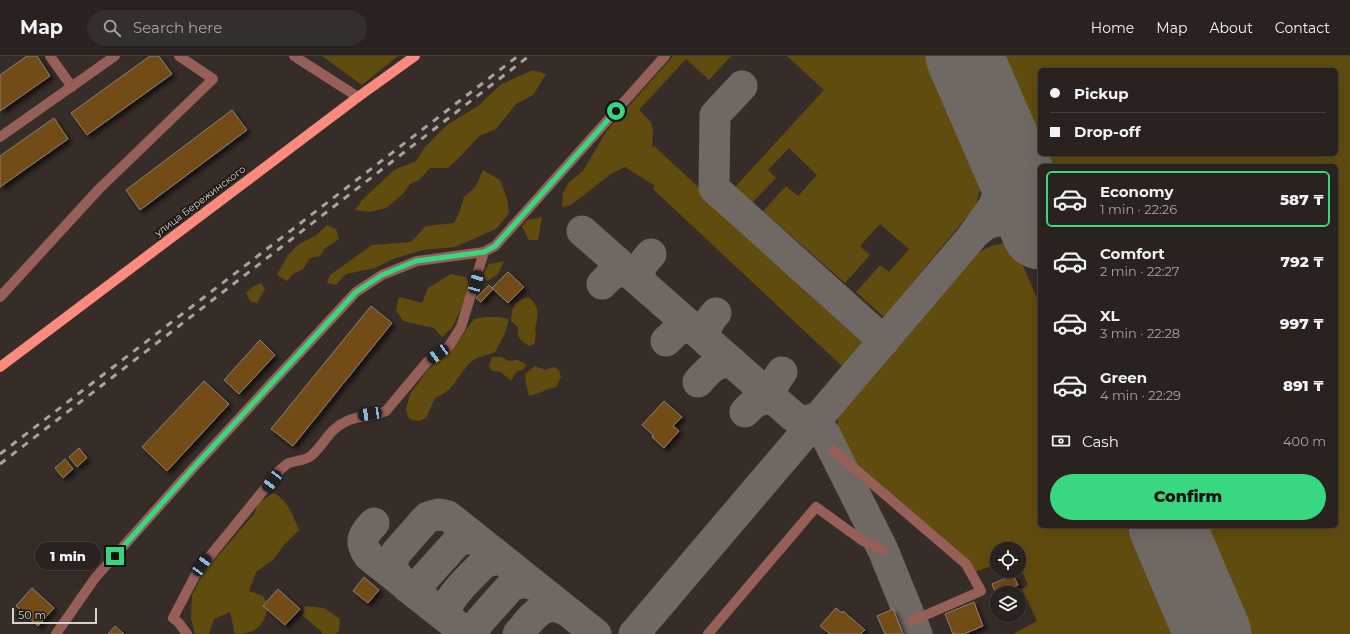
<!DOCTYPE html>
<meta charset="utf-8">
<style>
body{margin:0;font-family:Montserrat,sans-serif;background:#352f2b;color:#f1f3f6;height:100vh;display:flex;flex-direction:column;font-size:15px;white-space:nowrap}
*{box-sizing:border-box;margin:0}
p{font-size:13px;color:#a5a4a4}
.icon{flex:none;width:22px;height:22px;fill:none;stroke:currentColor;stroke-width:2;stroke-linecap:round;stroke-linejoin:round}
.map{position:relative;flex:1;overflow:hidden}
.details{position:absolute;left:1038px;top:108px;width:300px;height:364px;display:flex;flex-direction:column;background:#29221e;border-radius:6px;box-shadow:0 4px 16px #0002,0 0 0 1px #453f3c}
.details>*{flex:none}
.guide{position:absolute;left:1038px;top:12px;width:300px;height:88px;border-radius:6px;box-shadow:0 4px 16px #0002,0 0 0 1px #453f3c;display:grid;align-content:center;height:88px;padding:0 12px;background:#29221e}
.fabs{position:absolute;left:990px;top:486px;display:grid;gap:8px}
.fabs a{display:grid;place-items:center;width:36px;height:36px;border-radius:50%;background:#29221e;box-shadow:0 4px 16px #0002,0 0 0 1px #453f3c;font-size:20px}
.scale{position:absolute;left:12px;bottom:10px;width:85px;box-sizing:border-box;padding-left:4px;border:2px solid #d7d1cd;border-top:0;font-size:11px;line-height:14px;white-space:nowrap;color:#d7d1cd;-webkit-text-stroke:3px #1b1714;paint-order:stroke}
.end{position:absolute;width:18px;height:18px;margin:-9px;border:5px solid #38d880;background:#111;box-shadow:0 0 0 2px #111}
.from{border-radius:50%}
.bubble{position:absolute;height:28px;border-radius:14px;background:#29221e;box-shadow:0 4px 16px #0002,0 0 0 1px #453f3c;font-size:13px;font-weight:800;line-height:28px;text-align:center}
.car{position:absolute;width:12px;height:24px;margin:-12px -6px;border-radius:5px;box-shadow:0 0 3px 1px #0007;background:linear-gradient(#222 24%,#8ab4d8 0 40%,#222 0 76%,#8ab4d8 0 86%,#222 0)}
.guide b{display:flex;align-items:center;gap:14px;height:38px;font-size:15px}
.guide b+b{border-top:1px solid #453f3c}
.guide i{width:10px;height:10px;background:#f1f3f6}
ul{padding:7px 0 0;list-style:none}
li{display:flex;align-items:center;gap:12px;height:56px;margin:0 8px 6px;padding:0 4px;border:2px solid transparent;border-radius:6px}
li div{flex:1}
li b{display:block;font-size:15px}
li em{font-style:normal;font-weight:800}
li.on{border-color:#38d880}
li>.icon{width:36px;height:36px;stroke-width:1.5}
.pay{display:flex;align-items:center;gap:10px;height:44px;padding:0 12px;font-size:15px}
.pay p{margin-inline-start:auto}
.action{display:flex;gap:8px;margin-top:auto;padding:8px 12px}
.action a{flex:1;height:46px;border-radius:24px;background:#38d880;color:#111;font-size:16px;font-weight:800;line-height:46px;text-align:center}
header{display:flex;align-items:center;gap:24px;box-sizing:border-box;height:56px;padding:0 20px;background:#29221e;border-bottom:1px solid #453f3c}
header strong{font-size:19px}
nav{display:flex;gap:22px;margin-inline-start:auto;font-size:14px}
.search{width:280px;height:36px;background:#352f2b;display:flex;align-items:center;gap:10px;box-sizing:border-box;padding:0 14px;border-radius:22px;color:#a5a4a4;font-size:15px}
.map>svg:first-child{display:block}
.green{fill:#604c0e;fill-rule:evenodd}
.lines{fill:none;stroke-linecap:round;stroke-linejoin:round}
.taxiway{stroke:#706862;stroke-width:31}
.runway{stroke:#706862;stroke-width:77}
.building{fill:#724b18;stroke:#8a8177;filter:url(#shadow)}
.minor{stroke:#965f58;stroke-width:10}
.major{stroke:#fc8b7e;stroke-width:10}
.rail{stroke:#a9a29d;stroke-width:3;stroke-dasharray:7 7;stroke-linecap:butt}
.route{stroke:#38d880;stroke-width:5}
.labels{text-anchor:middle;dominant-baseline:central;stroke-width:3.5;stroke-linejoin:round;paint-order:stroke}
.street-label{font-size:10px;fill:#d7d1cd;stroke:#1b1714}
</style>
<header>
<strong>Map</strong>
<div class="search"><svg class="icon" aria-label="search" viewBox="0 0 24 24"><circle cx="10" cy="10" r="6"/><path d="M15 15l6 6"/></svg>Search here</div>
<nav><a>Home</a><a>Map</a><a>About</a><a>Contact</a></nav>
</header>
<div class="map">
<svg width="1350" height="578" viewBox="0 0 1350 578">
<defs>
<filter id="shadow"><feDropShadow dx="3.5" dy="3.5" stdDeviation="2" flood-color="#0009"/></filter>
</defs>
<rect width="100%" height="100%" fill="#372d28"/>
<!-- green -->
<path class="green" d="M322,0H398L362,29Z
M673,0H731L709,24L686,3L639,54L651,66L653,75L652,92L654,90L867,287L845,313L653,133L654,129L625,111L611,118L571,149L562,151L563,137L569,126L583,115L606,76Z
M787,0H933L982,116C983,128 979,139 975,151L884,261L856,236L880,209L889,216L909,193L880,168L860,190L870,199L845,227L763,155L786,130L798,140L817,119L789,92L768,114L776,122L753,146L735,131L824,34Z
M995,0H1350V578H1243L1197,470H1336V110H1042ZM1040,14H1336V98H1040Z
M533,14L546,18L533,39L516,48L496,73L479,80L461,100L448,112H430L419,124L410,128L403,138L386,152L370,156L355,154L362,144L394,114L416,105L425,91L447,69L478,50L500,29Z
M483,114L500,124L507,142L509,157L496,173L455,191L423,194L393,203L375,212L346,218L336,229L327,227L330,219L372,189L411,186L426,170L454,167L459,157L464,141L476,130Z
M542,161L538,184H529L522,171L527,164Z
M327,169L336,173L339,183L324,193L320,200L310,202L303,213L293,218L287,225L277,219L288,199L299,188L315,180Z
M1004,187L1015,193L1017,196L1040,249V470H1135L1181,578H1013L1037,565L1022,533L1028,529L1019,509V493H997V508L975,516L848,405C840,388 835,382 838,362L979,196L994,189Z
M504,205L498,218L487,225L483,218L489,208Z
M451,218L466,221L470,234L452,272L442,281L434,272L403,265L396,254L399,241L422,247L428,232Z
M261,227L265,233L257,247L251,246L246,237L252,231Z
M528,241C536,247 539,254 537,263C537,267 535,270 535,273C536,280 536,281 534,288L529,290C521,285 516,281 518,271L511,265C512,249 514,246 528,241Z
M485,261H499L509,263L505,277L495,296C488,299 475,301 470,307C456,321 455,334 435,342L426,362L419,365L409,363L406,354L410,338L427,315L461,281L474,263Z
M492,301H502L508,305L517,304L526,308L524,313L516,316L511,325L501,316L492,315L489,309Z
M535,310L545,314L554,311L559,314L561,321L556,331C546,333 539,338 529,340L526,328L525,318Z
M274,437C288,445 293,459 299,474L283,490L274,503L256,516L249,535L263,540L269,551C262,570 258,578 235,578L230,556L214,563L209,578H195L191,562L192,539L204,516L254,458L259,446Z
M305,550L324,552L340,563L339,575L336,578H322V576L303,560Z"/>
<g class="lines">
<!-- taxiway -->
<path class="taxiway" d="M742,30L715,59L714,132L884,285
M582,175L793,360C802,367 808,364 819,361
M973,179C976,176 981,172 985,169C1003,159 1027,169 1040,182
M602,228C614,216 618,211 634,220
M645,230C635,216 641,209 651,198
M666,285C676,275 681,269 696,275
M708,286C703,274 708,266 716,257
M698,326C710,313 715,305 733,307
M775,344C769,333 775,325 782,316
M745,356C754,346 761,341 775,344
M815,366L825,378L883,494L917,578
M374,467C363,479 358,485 369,500L404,528
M425,544L420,535V527L456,487C465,481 472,482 482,487
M455,568C450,564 446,558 447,552C448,542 475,516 483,508C491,503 499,502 507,507
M467,578L406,530L394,516L392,513V508L396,497L424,465L428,461L439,458L448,460L596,578
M475,578L476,570L479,566L511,530L523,526L534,529
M518,578C533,561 543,542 567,555
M634,578L971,182L993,151L1000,133L1008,101"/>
<!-- runway -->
<path class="runway" d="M964,0L1040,175
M1167,470L1213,578"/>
</g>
<!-- building -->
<path class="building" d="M27,0H37L50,20L0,55V19Z
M150,0H159L172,18L87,79L71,57Z
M232,54L247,74L140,154L126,134Z
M54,62L68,83L0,131V100Z
M508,216L524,231L508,247L492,232Z
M489,229L493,233L481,246L476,242Z
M371,250L392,267L293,390L271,373Z
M260,284L275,299L239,338L224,324Z
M204,325L229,348L167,415L142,391Z
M664,345L682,361L673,370L679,375L664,392L652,381L653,379L642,369Z
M79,392L87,402L77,411L69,401Z
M65,403L73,413L63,422L55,412Z
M1013,519L1018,529L1000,537H997L996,539L992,528Z
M364,521L379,534L368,547L353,535Z
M32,532L54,552L38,570L16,550Z
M278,533L300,553L285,569L263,550Z
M974,546L983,570L964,578H953L945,558Z
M836,552L842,557L843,555L865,574L861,578H830L820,570Z
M893,553L903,578H885L877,560Z
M115,570L124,578H108Z"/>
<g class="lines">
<!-- minor -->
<path class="minor" d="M50,0L72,31
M294,0L358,41
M0,81L115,0
M0,241L98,134L213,23L179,0
M833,394L966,508L981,535L912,565
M56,578L95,522L195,410L356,236L382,219L417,205L484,196
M187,578L179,567L173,562L197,516L280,414C283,412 286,408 289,407C298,404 306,405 312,399C326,386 329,373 347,365C360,359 374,361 386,355L427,306L449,290L461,271L484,196L495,190L665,0
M708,578L816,451L863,485L883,494"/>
<!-- major -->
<path class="major" d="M0,311L358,41L415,0"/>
<!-- rail -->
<path class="rail" d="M0,398L518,0
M0,408L529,0"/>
</g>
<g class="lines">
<!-- route -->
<path class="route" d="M115,500L195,410L356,236L382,219L416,205L484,196L495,190L616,55"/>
</g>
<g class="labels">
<!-- street labels -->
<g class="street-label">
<text transform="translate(200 145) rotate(-37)">улица Бережинского</text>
</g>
</g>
</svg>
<div class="fabs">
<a><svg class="icon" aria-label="locate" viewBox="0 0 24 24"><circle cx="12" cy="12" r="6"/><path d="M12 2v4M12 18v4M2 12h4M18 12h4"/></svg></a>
<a><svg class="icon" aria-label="layers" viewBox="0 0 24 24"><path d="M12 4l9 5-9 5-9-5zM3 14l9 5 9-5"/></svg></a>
</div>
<div class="scale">50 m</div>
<i class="end from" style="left:616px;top:55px"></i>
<i class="end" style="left:115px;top:500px"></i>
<div class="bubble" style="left:35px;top:486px;width:66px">1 min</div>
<i class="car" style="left:476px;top:226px;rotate:16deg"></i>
<i class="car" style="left:438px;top:298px;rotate:234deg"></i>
<i class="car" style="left:370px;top:358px;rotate:262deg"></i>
<i class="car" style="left:272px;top:425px;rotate:217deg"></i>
<i class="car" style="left:202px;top:509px;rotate:36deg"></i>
<div class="guide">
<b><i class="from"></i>Pickup</b>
<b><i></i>Drop-off</b>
</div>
<section class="details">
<ul>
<li class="on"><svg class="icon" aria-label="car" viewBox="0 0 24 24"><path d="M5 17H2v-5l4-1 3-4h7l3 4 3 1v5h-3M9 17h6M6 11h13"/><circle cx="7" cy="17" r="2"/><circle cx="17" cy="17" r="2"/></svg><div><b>Economy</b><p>1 min · 22:26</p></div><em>587 ₸</em></li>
<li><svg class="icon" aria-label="car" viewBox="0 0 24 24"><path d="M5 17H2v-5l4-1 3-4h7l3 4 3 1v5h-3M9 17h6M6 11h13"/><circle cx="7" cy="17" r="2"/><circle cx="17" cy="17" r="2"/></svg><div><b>Comfort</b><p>2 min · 22:27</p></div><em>792 ₸</em></li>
<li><svg class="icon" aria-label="car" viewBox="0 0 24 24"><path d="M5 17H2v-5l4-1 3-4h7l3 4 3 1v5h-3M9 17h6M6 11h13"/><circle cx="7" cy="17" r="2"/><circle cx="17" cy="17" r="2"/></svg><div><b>XL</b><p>3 min · 22:28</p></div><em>997 ₸</em></li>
<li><svg class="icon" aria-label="car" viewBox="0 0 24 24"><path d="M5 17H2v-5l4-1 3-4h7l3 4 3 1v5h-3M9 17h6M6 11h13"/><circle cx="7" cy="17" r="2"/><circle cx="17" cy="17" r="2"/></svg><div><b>Green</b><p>4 min · 22:29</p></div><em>891 ₸</em></li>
</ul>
<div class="pay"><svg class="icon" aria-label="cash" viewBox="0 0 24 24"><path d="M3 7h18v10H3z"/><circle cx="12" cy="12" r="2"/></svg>Cash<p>400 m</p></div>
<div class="action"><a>Confirm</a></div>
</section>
</div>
